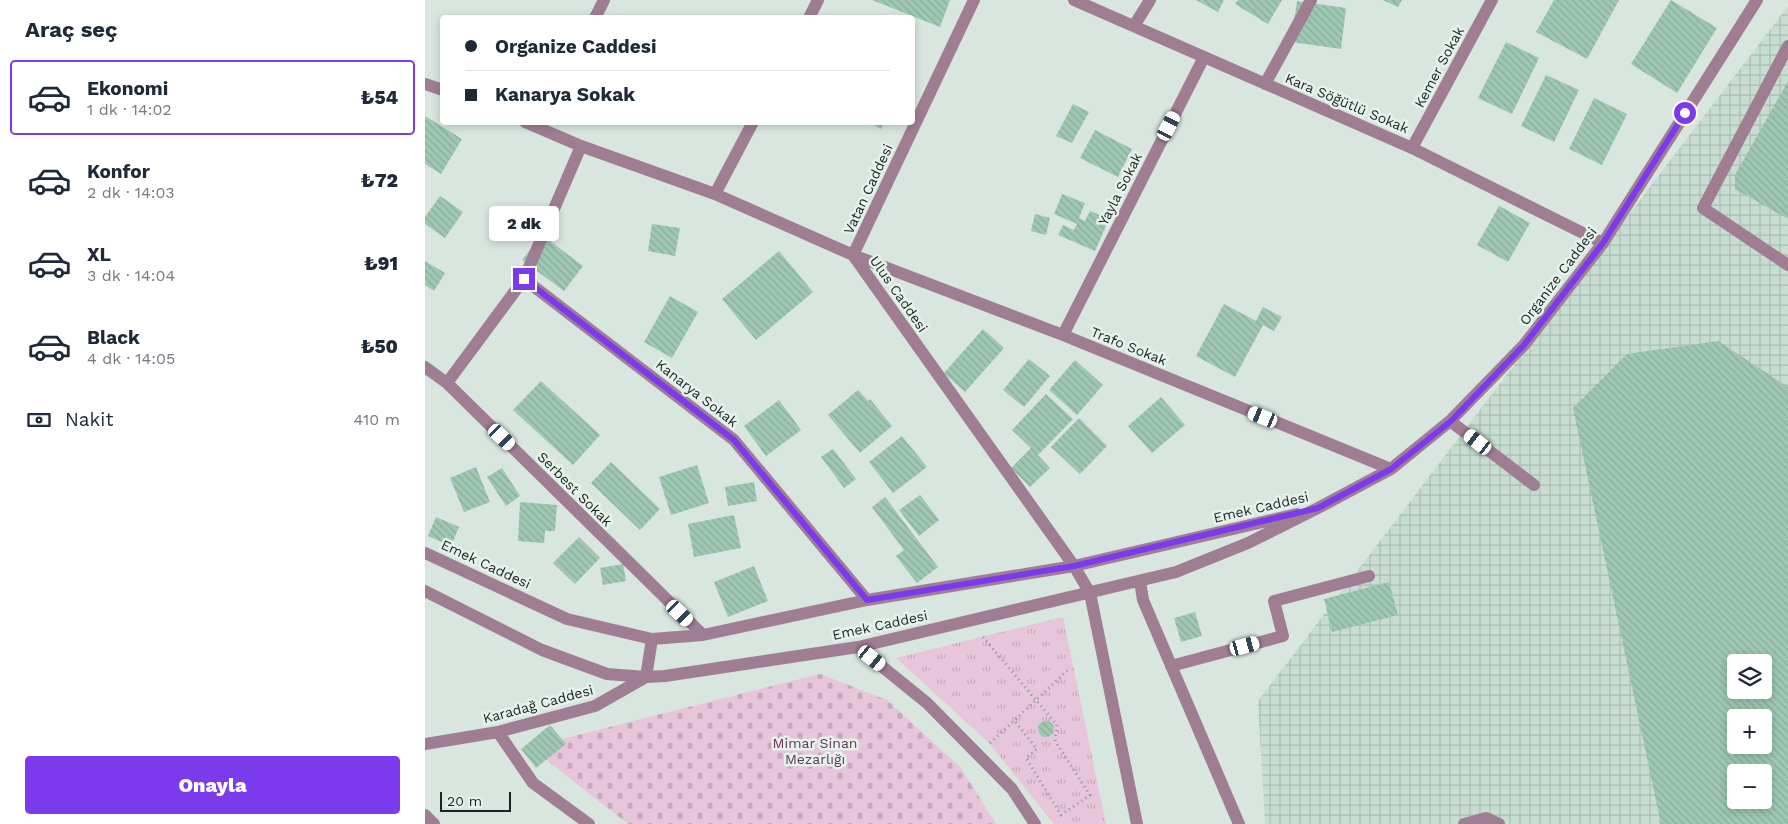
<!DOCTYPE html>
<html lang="tr">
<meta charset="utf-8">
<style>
body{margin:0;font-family:"Work Sans",sans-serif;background:#f2f2f3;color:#1f2937;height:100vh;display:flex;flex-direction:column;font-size:19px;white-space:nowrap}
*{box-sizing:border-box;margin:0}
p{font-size:16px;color:#747a83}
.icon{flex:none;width:28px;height:28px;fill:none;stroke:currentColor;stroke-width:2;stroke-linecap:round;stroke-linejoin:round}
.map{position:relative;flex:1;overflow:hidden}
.side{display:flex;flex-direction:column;background:#fff;width:425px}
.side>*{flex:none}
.guide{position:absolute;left:15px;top:15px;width:475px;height:110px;border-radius:5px;box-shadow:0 2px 8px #0003;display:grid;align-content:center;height:110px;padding:0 25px;background:#fff}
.fabs{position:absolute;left:1302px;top:654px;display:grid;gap:10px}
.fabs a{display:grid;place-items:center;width:45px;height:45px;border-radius:5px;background:#fff;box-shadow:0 2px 8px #0003;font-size:25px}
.scale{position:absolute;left:15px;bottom:12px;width:71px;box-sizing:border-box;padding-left:5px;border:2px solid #1e2321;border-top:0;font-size:14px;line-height:18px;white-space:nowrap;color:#1e2321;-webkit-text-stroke:4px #e5f3ec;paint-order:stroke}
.end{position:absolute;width:22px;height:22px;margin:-11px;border:6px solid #7c3aed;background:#fff;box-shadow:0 0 0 2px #fff}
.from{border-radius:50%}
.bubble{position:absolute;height:35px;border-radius:5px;background:#fff;box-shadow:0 2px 8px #0003;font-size:16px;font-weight:800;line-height:35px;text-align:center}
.car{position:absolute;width:15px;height:30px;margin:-15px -8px;border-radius:6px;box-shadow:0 0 4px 1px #0007;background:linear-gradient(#fff 24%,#345 0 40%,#fff 0 76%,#345 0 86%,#fff 0)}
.guide b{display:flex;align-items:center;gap:18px;height:48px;font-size:19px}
.guide b+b{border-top:1px solid #e0e1e3}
.guide i{width:12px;height:12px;background:#1f2937}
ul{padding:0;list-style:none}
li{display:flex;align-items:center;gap:15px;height:75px;margin:0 10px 8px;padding:0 15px;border:2px solid transparent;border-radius:5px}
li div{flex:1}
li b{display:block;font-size:19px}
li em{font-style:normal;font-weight:800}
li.on{border-color:#7c3aed}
li>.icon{width:45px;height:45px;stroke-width:1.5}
h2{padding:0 25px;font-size:22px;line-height:60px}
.pay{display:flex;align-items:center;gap:12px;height:55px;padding:0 25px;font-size:19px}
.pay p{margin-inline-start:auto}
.action{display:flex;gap:10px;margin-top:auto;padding:10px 25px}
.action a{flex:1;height:58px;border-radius:5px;background:#7c3aed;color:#fff;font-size:20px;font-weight:800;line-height:58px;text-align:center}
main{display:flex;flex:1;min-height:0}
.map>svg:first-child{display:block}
.industrial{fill:url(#industrial-grid);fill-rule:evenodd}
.grass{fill:url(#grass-tufts)}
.cemetery{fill:url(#cemetery-stones)}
.building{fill:url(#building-back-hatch);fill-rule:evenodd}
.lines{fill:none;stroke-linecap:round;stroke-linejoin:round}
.path{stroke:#8b9590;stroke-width:3;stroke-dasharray:1 4;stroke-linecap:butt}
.minor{stroke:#9f7e94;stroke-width:12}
.route{stroke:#7c3aed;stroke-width:6}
.labels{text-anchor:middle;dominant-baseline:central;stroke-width:5;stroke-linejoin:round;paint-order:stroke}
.street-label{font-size:14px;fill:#1e2321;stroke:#e5f3ec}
.park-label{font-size:14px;fill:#663658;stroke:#e5f3ec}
</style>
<main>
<section class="side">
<h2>Araç seç</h2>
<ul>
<li class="on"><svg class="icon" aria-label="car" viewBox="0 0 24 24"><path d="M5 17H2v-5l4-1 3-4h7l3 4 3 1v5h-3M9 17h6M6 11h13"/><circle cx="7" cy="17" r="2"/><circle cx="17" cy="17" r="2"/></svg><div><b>Ekonomi</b><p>1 dk · 14:02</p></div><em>₺54</em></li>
<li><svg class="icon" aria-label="car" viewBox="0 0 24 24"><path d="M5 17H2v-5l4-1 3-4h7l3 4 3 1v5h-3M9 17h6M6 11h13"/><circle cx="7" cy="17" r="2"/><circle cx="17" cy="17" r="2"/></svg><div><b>Konfor</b><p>2 dk · 14:03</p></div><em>₺72</em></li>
<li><svg class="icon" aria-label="car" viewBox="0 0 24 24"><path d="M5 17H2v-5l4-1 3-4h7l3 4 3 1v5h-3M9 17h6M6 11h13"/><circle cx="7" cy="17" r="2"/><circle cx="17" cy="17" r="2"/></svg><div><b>XL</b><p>3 dk · 14:04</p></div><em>₺91</em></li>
<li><svg class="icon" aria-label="car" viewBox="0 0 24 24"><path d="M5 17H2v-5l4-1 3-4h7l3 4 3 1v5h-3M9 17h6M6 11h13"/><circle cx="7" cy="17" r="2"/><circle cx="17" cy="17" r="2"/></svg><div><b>Black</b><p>4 dk · 14:05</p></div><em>₺50</em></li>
</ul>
<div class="pay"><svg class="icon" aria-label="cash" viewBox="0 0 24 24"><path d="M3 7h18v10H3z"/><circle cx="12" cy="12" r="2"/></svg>Nakit<p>410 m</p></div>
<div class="action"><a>Onayla</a></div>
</section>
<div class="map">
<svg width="1363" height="824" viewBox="0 0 1363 824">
<defs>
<pattern id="industrial-grid" width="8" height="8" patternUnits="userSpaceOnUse" patternTransform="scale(1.25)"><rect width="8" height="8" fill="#c8ddd1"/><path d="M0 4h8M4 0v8" fill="none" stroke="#abbdb3"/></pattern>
<pattern id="grass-tufts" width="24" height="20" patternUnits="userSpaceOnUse" patternTransform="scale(1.25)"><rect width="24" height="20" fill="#e7c6dc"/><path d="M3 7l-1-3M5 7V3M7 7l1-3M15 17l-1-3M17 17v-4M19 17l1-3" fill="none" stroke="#c6aabc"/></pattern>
<pattern id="cemetery-stones" width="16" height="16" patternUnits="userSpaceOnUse" patternTransform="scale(1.25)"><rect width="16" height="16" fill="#e7c6dc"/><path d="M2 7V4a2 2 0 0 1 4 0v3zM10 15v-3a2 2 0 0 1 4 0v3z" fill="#c6aabc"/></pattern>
<pattern id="building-back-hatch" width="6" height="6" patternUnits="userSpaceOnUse" patternTransform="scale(1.25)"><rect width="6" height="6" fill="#9fc8b3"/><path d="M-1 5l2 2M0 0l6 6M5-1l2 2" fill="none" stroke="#88ac9a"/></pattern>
</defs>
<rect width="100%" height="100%" fill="#d8e6df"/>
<!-- industrial -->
<path class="industrial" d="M1363,6V824H840L833,701ZM1311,662H1339V690H1311ZM1311,718H1339V745H1311ZM1311,772H1339V800H1311Z"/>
<!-- grass -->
<path class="grass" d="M638,617L681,824H629L564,743L471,658Z"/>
<!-- cemetery -->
<path class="cemetery" d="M395,674L462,700L536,768L571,824H203L105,747Z"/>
<!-- building -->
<path class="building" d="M447,0H525L515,27Z
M771,0H799L793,12Z
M813,0H857L843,24L810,4Z
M958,0H977L973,7Z
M1129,0H1194L1162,59L1111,32Z
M1246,0L1292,28L1252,93L1206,64Z
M872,1L921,8L916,49L866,42Z
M1081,42L1114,58L1087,114L1053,98Z
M1121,75L1154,90L1129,142L1096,126Z
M1363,81V219L1310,189V175Z
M1169,98L1202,114L1177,165L1144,149Z
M648,104L664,112L647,143L631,136Z
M0,116L37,139L16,174L0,164Z
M442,122H459L456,129Z
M670,130L707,149L693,177L655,158Z
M637,194L660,203L654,218L660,221L665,211L684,219L670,251L633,235L638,225L649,230L652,224L629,214Z
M15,196L38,212L20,238L0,224V217Z
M1074,206L1105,223L1083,262L1052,245Z
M610,214L625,218L621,235L606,231Z
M227,224L255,228L250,256L223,251Z
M117,235L158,266L139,291L97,260Z
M354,251L388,292L331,340L297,299Z
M0,261L20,273L9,291L0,285Z
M245,296L273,312L247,358L219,342Z
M799,304L831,321L838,307L857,317L849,331L838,325L810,377L771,356Z
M558,329L579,348L540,392L519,373Z
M1293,341L1363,387V824H1236L1148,408L1202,354ZM1311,662H1339V690H1311ZM1311,718H1339V745H1311ZM1311,772H1339V800H1311Z
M604,359L625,376L599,407L578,390Z
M650,360L678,385L652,415L624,390Z
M116,381L175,435L148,465L88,410Z
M433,390L443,401L445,399L467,426L435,453L403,415Z
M621,394L648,419L613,455L625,468L605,487L586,468L606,448L587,430Z
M736,397L760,425L727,453L703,426Z
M354,400L376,430L341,456L319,426Z
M654,418L682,446L655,474L626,447Z
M477,436L502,467L468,493L444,462Z
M408,449L431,479L419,488L396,457Z
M186,462L235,509L215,530L166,483Z
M272,465L284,503L246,515L234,477Z
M51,467L65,502L39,512L25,478Z
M77,468L95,496L81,506L62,477Z
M329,482L332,501L303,506L300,487Z
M495,495L514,520L494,536L474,510Z
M460,497L513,567L492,583L471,556L479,550L447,507Z
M95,502L132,505L130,531H120L119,543L93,541Z
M309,515L316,548L269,557L263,524Z
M11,517L34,527L26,546L3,536Z
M154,537L175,558L150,584L128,563Z
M198,564L201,581L178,585L175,568Z
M329,566L343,601L303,617L289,582Z
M964,582L973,615L907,632L899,599Z
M770,612L777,636L756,642L749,618Z
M613 729a8 8 0 1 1 16 0a8 8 0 1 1-16 0Z
M125,725L141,744L111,768L96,749Z"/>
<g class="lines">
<!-- path -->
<path class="path" d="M558,637L632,725L630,741L665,795L636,815L601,758L612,749L589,720
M565,743L643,670"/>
<!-- minor -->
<path class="minor" d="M549,0L428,255L638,335L966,469
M649,0L987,148L1178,243
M170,18L179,0
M384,18L393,0
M709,26L725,0
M1363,46L1278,208L1363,265
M0,84L18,90
M840,84L886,0
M100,122L156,146L290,194L428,255L649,566L665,593L712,824
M987,148L1067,0
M290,194L328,122
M99,279L309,440L442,600
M638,335L779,57
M0,367L22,383L278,635
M22,383L99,279L156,146
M1025,421L1109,485
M0,553L142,619L227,639L278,635L442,600L649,566L872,514
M715,581L718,600L814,824
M0,591L117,650L182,674L221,677L240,676L433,647L751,572L823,543L893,508L966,469L1025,421L1099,345L1178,243L1332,0
M433,647L502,703L587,789L610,824
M746,666L858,636L849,601L944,576
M73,732L108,783L164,824
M0,744L73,732L170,706L221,677L227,639
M0,815L9,824
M1039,824L1061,818L1074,824"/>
</g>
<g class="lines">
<!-- route -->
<path class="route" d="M99,279L309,440L442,600L649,566L893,508L966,469L1026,421L1099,345L1178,243L1260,113"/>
</g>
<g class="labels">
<!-- street labels -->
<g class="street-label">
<text transform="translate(1014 67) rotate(-62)">Kemer Sokak</text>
<text transform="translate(922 103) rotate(23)">Kara Söğütlü Sokak</text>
<text transform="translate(443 189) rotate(-65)">Vatan Caddesi</text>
<text transform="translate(695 189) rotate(-63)">Yayla Sokak</text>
<text transform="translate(1133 276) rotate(-53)">Organize Caddesi</text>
<text transform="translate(474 294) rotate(55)">Ulus Caddesi</text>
<text transform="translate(704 346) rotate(22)">Trafo Sokak</text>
<text transform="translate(272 393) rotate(38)">Kanarya Sokak</text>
<text transform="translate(150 489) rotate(45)">Serbest Sokak</text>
<text transform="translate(836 507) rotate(-13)">Emek Caddesi</text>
<text transform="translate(61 564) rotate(25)">Emek Caddesi</text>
<text transform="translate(455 625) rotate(-12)">Emek Caddesi</text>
<text transform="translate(113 704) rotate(-15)">Karadağ Caddesi</text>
</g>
<!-- park labels -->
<g class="park-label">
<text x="390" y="743">Mimar Sinan<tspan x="390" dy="16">Mezarlığı</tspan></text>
</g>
</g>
</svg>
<div class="fabs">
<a><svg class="icon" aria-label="layers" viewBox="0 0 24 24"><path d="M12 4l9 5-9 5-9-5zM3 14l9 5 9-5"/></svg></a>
<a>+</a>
<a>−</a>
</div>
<div class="scale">20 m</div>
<i class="end from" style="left:1260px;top:113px"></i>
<i class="end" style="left:99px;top:279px"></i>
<div class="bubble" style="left:64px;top:206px;width:70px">2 dk</div>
<i class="car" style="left:744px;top:126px;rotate:27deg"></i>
<i class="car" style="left:838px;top:417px;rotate:292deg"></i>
<i class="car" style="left:77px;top:437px;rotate:134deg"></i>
<i class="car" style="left:1053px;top:442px;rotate:308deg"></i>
<i class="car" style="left:255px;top:613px;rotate:134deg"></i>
<i class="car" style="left:820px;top:646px;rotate:75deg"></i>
<i class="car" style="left:447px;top:658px;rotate:129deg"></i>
<div class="guide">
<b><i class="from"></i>Organize Caddesi</b>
<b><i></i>Kanarya Sokak</b>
</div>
</div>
</main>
